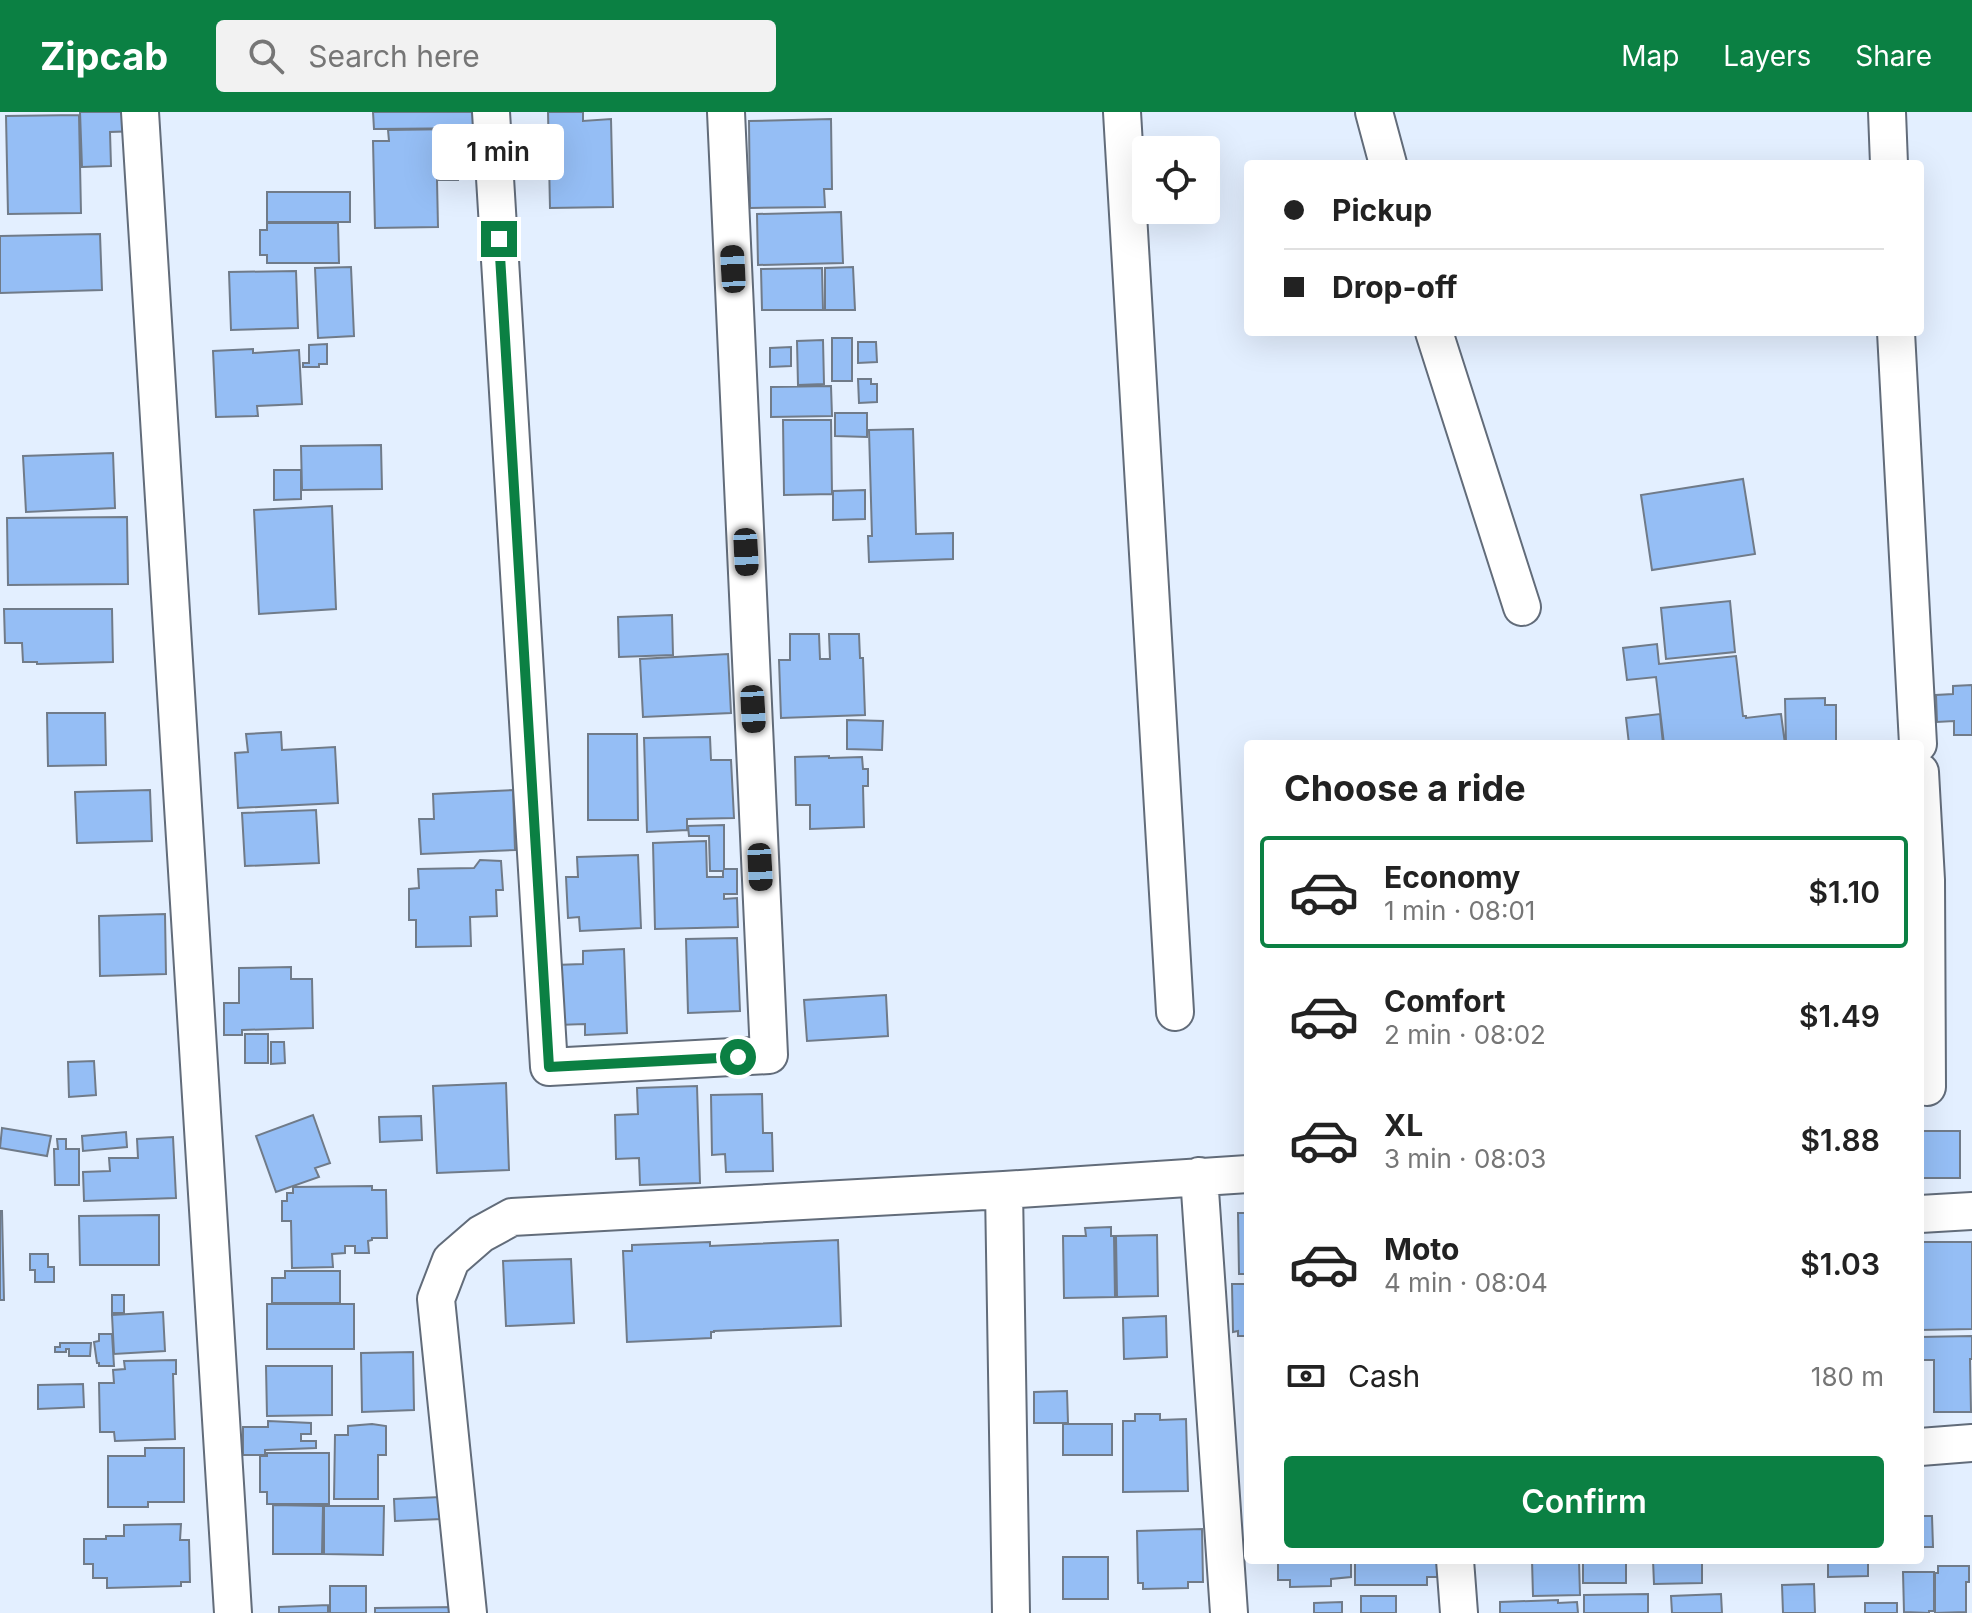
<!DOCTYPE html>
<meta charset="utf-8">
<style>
body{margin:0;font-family:Inter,sans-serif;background:#f2f2f2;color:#222;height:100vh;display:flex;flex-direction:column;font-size:30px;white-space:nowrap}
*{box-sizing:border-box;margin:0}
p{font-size:26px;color:#767676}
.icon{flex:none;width:44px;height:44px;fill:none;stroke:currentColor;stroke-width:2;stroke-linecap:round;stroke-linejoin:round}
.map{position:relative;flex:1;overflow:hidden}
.sheet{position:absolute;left:1244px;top:628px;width:680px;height:824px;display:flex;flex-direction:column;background:#fff;border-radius:8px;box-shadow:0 8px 32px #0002}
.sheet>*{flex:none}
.hud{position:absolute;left:1244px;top:48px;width:680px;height:176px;border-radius:8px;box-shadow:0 8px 32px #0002;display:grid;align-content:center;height:176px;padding:0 40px;background:#fff}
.fabs{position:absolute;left:1132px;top:24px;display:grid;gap:16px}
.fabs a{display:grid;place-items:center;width:88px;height:88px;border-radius:8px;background:#fff;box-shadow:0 8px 32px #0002;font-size:40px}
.end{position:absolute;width:36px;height:36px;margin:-18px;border:10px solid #0b8043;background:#fff;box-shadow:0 0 0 4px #fff}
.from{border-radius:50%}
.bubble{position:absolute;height:56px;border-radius:8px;background:#fff;box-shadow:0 8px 32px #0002;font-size:26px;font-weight:600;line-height:56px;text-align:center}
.car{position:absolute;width:24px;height:48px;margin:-24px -12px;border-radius:10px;box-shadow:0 0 6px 2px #0007;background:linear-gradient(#222 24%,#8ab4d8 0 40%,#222 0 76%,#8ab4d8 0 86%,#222 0)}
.hud b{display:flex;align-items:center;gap:28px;height:76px;font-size:30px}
.hud b+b{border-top:2px solid #e0e0e0}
.hud i{width:20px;height:20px;background:#222}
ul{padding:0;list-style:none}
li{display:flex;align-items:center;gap:24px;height:112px;margin:0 16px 12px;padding:0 24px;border:4px solid transparent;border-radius:8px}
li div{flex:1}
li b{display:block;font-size:30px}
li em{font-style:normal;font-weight:600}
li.selected{border-color:#0b8043}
li>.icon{width:72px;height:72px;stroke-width:1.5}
h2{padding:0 40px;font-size:36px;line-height:96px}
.pay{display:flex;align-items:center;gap:20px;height:88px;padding:0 40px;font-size:30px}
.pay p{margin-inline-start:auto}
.primary-button{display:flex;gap:16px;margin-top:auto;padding:16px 40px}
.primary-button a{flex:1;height:92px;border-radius:8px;background:#0b8043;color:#fff;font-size:32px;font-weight:600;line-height:92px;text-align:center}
header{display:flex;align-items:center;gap:48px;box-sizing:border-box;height:112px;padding:0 40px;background:#0b8043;color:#fff}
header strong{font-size:38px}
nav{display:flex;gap:44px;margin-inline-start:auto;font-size:28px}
.search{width:560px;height:72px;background:#f2f2f2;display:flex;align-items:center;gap:20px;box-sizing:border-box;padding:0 28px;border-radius:8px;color:#767676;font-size:30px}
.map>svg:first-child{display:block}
.building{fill:#95bef5;stroke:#707b89;stroke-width:2}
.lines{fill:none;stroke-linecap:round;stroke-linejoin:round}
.minor-casing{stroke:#626c7a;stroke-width:40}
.minor{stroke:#fff;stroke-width:36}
.route{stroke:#0b8043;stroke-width:10}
</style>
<header>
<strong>Zipcab</strong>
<div class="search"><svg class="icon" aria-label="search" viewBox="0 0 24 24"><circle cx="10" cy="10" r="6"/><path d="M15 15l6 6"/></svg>Search here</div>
<nav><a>Map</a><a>Layers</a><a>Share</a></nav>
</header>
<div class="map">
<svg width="1972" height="1501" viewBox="0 0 1972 1501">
<rect width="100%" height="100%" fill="#e3efff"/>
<!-- building -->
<path class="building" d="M80,0H138L139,19L110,20L111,54L82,55Z
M373,0H486V16L374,17Z
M548,0H583V9L611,7L613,95L550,96Z
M79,3L81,101L8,102L6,4Z
M831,7L832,77H824L825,95L750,96L749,9Z
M456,17L458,68H437L438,115L375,116L373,29H389L388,18Z
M267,80H350V110H267Z
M841,100L843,151L758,153L757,102Z
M267,111H338L339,151H267V143H260V118H267Z
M100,122L102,178L0,181V124Z
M351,155L354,224L318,226L315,156Z
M853,155L855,198H825V156Z
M822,156L823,198H762L761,157Z
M296,159L298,216L231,218L229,160Z
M832,226H852V269H832Z
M823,228L824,272L798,273L797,229Z
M858,230H876L877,250L858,251Z
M327,232V252H319V255H303V251H309V233Z
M791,235V254L770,255V236Z
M253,237V241L299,238L302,292L257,294L258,304L216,305L213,239Z
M858,267H871V272H877V290L859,291Z
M831,274L832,304L771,305V275Z
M835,301H867V325L835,324Z
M783,308H831L832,382L784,383Z
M913,317L916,422L953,421V447L869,450L868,424H872L869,318Z
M381,333L382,377L302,378L301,334Z
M113,341L115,396L26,400L23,344Z
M274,358H301V387L274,388Z
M1743,367L1755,442L1652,458L1641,383Z
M865,378V407L833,408V379Z
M332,394L336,497L259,502L254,398Z
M127,405L128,472L8,473L7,406Z
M1730,489L1735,540L1666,547L1661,496Z
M4,497H112L113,550L37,552V550H23L22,531H5Z
M672,503L673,543L619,545L618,505Z
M790,522H819L820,547H830L829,522H859L860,546H863L865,603L781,606L779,548H790Z
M1657,532L1659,552L1736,544L1743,604H1746V606L1781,602L1785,632H1664L1656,565L1627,568L1623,536Z
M728,542L731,601L643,605L640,547Z
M1972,573V623H1954V609L1937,610L1936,583L1953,582V574Z
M1825,586V593H1836V632H1786L1785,587Z
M47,601H105L106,653L48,654Z
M1660,602L1663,632H1629L1626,606Z
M847,608L883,609L882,638L847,637Z
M281,620L282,638L335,635L338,691L238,696L235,641L248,640L246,622Z
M588,622H637L638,708H588Z
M710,625L711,648H731L734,706L687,707V718L647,720L644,626Z
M829,644V646L862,645L863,657H868V674H863L864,715L810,717V693H796L795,645Z
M150,678L152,729L77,731L75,680Z
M513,678L515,738L421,742L419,707H434L433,682Z
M316,698L319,751L245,754L242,701Z
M724,713V757H737V782H724V787L737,786L738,815L655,817L653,731L706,729L707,765H723V759H710L709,724H689L688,714Z
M638,743L641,816L580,819L579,805L568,806L566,765H578L577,745Z
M480,748L501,749L503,778H496L497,804L470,805L471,834L416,835V808H409V777L419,776L418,757L474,756Z
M165,802L166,862L100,864L99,804Z
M737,826L740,899L688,901L686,827Z
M624,837L627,921L585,923V912L557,913L555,853L583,852V839Z
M291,855V867H312L313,916L242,918V923H224V891H239V856Z
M886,883L888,924L807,929L804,888Z
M245,922H268V951H245Z
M271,930H284L285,951L271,952Z
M94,949L96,983L69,985L68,950Z
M506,971L509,1058L437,1061L433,974Z
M697,974L700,1071L640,1073L639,1046L616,1047L615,1003L638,1002L637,976Z
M762,982L763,1021H772L773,1059L726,1060L725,1042L712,1043L711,983Z
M313,1003L330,1051L315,1056L319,1065L276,1080L256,1024Z
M421,1004L422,1028L380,1030L379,1005Z
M2,1016L51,1024L47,1044L0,1036Z
M1920,1019H1960V1066H1920Z
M126,1020L127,1035L83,1039L82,1024Z
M173,1025L176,1086L84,1089L83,1060L110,1059L109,1046H138L137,1027Z
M57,1027H66V1037H79V1073H55L54,1037H58Z
M372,1074V1078H386L387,1126H372V1128L368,1129L369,1141H355V1134H345V1141L332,1142L333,1155L292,1156L291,1109H282V1089H287V1081H293V1075Z
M0,1099H2L4,1188H0Z
M1238,1101H1248V1162H1239Z
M159,1103V1153H80L79,1104Z
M1111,1115V1124H1114L1115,1185L1064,1186L1063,1124H1086L1085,1116Z
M1157,1123L1158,1184L1117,1185L1116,1124Z
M838,1128L841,1214L714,1219V1220H711V1226L627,1230L623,1139H632V1133L710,1130V1134Z
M1920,1130H1972V1217L1920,1218Z
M30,1142H48V1155H54V1170H35V1158H30Z
M571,1147L574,1211L506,1214L503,1149Z
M285,1159H340V1191H272V1166H285Z
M1232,1172H1248V1224H1238V1219L1233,1220Z
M112,1183H124V1201H112Z
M267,1192H354V1237H267Z
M163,1200L165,1239L114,1242L112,1203Z
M1166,1204L1167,1245L1124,1247L1123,1206Z
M99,1222H112L114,1254H99V1251H97L94,1230L99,1229Z
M1972,1224V1247H1970L1971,1300H1934V1248H1920V1225Z
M60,1231H91L90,1244H69V1237H66V1240H55V1235H60Z
M413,1240L414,1298L362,1300L361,1241Z
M176,1248V1262H173L175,1327L115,1329L114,1320H100L99,1271H114L113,1258L125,1257L124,1249Z
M266,1254H332V1303L267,1304Z
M83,1272L84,1295L38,1297V1273Z
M1067,1279L1068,1311H1034V1280Z
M1135,1302H1160V1308L1186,1307L1188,1379L1123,1380V1309H1135Z
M268,1309L311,1311V1322H301V1329H316V1336L265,1338V1343H243V1315H268Z
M372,1312L386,1314V1343H378V1387H334L335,1323H348V1314Z
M1063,1312H1112V1343H1063Z
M145,1336H184V1390H148V1395H108V1344H145Z
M267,1341H329V1392H267V1380H260V1344H267Z
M441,1385L442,1407L395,1409L394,1387Z
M273,1393L323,1394L322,1442H273Z
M324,1394H384L383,1443L324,1442Z
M1920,1404H1932L1933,1435H1920Z
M181,1412L180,1428H189L190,1470H181V1474L107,1476V1466H93V1452H84V1427H106V1424H124V1413Z
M1202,1417L1203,1470H1188V1476L1143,1477V1471H1138L1137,1419Z
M1063,1445H1108V1487H1063Z
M1278,1448H1351V1465L1331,1467V1474L1290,1475V1468H1278Z
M1355,1448H1449V1465H1427V1473H1355Z
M1532,1448H1579L1580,1483L1533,1484Z
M1583,1448H1626V1471H1583Z
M1653,1448H1702V1471L1654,1472Z
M1828,1448H1868V1464L1828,1465Z
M1938,1454H1969V1470H1966V1500L1935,1501V1461H1938Z
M1903,1460H1934V1499H1929V1501L1904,1500Z
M1814,1472L1815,1501H1783L1782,1473Z
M330,1474H366V1501H330Z
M1648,1482V1501H1584V1483Z
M1721,1482L1722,1501H1672L1671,1484Z
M1361,1484H1396V1501H1361Z
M1558,1488V1491L1577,1490L1578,1501H1500V1490Z
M1342,1490V1501H1314V1491Z
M1865,1491H1897V1501H1865Z
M328,1493V1501H279V1495Z
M457,1495V1501H375V1496Z"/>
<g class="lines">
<defs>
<path id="minor" d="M140,0L233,1501
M491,0L549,955L769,943L726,0
M1122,0L1175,900
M1374,0L1388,52
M1887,0L1889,52
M1434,220L1522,495
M1896,220L1918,632
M1920,660L1926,768L1927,975
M1199,1064L1229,1501
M1004,1078L1011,1501
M1920,1102L1972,1099
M1920,1335L1972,1331
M1455,1448L1459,1501
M468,1501L436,1187L451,1148L481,1122L512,1105L1004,1078L1248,1062"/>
</defs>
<!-- minor casing -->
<use href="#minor" class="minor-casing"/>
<!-- minor -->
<use href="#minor" class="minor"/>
</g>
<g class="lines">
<!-- route -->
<path class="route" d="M499,127L549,955L738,945"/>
</g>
</svg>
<div class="fabs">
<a><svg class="icon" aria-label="locate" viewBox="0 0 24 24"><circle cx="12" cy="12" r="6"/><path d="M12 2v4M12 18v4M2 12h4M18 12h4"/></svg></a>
</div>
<i class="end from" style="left:738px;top:945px"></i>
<i class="end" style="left:499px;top:127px"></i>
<div class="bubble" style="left:432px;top:12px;width:132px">1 min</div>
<i class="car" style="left:733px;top:157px;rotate:357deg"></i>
<i class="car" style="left:746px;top:440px;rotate:177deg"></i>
<i class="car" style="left:753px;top:597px;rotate:177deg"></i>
<i class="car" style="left:760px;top:755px;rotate:177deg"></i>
<div class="hud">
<b><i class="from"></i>Pickup</b>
<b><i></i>Drop-off</b>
</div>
<section class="sheet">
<h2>Choose a ride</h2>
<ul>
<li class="selected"><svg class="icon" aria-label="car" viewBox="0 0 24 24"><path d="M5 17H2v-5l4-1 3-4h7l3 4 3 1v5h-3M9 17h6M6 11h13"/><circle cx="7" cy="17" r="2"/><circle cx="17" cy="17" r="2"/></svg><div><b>Economy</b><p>1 min · 08:01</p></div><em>$1.10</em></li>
<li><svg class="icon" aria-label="car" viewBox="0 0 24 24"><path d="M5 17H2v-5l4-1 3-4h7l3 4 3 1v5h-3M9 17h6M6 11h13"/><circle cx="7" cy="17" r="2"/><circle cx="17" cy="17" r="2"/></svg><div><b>Comfort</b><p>2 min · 08:02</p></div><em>$1.49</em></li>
<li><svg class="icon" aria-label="car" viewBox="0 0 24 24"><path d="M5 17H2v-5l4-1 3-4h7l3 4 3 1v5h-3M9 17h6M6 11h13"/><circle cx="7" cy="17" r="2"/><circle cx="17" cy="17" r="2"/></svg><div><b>XL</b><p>3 min · 08:03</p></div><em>$1.88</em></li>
<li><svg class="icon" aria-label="car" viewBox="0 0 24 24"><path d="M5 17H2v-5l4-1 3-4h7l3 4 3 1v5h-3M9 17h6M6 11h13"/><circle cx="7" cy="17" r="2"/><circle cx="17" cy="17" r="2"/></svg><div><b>Moto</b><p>4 min · 08:04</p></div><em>$1.03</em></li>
</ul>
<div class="pay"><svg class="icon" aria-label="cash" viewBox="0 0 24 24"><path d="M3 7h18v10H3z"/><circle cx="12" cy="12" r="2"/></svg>Cash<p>180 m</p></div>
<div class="primary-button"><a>Confirm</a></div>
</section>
</div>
